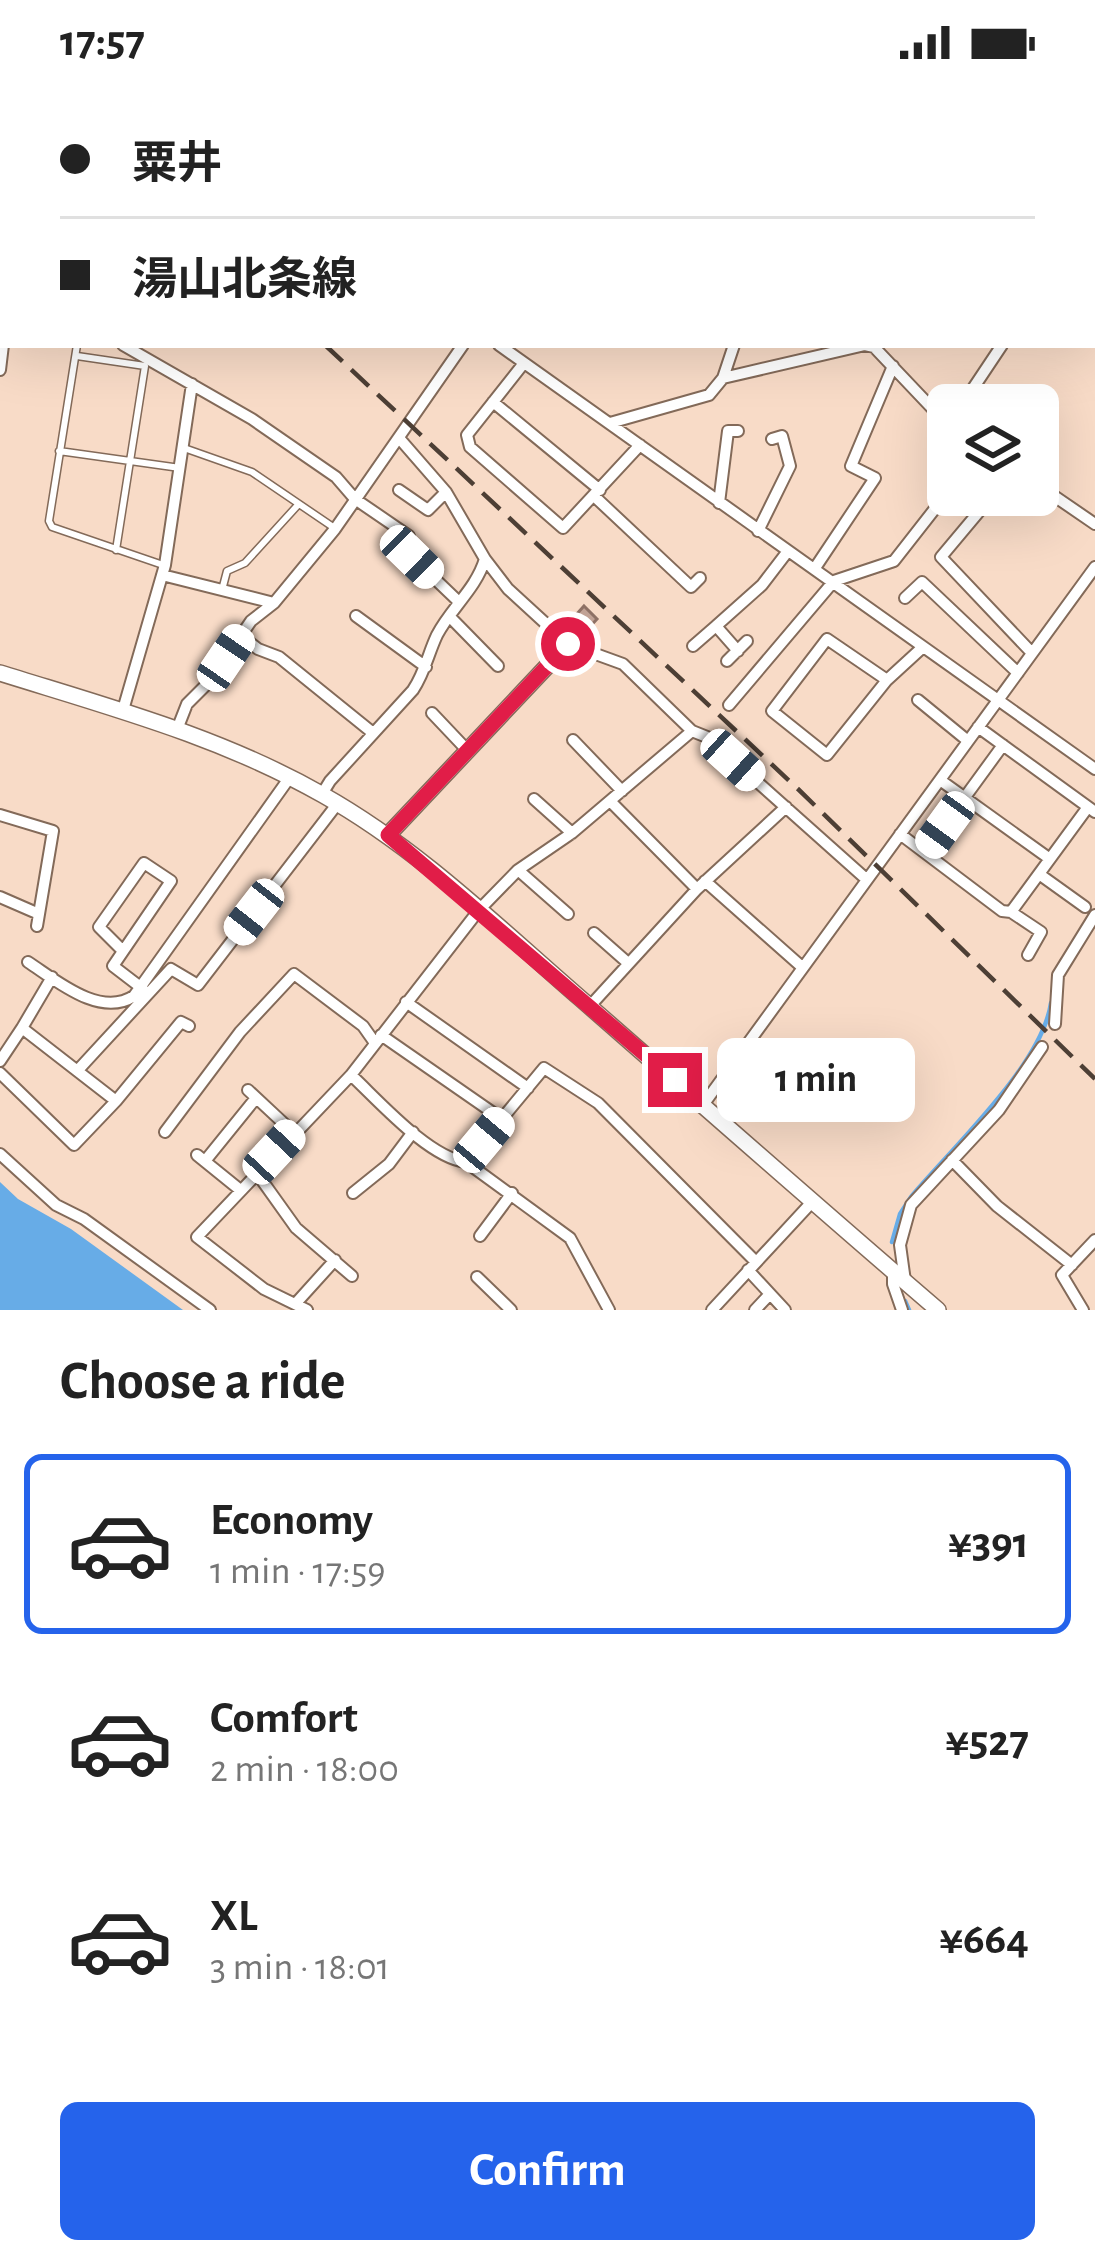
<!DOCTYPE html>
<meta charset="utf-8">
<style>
body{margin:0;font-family:"Alegreya Sans","Noto Sans JP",sans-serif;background:#f2f2f2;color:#222;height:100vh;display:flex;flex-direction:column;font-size:45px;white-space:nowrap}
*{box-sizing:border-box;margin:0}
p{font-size:39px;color:#767676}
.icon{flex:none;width:66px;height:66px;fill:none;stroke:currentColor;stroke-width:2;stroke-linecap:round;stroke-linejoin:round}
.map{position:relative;height:1226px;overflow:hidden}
.details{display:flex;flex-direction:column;background:#fff;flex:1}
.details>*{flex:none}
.banner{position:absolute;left:0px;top:0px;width:1095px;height:264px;box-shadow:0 12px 48px #0002;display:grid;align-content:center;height:264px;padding:0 60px;background:#fff}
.fabs{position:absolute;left:927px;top:300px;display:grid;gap:24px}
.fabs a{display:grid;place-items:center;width:132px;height:132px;border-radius:18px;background:#fff;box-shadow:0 12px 48px #0002;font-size:60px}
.end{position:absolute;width:54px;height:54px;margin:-27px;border:15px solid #e11d48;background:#fff;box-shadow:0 0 0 6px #fff}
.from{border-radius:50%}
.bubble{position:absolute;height:84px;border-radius:18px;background:#fff;box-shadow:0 12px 48px #0002;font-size:39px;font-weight:700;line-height:84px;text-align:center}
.car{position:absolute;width:36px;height:72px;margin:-36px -18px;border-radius:15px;box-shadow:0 0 9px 3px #0007;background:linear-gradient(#fff 24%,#345 0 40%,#fff 0 76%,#345 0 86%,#fff 0)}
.banner b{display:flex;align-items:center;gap:42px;height:114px;font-size:45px}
.banner b+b{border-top:3px solid #e0e0e0}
.banner i{width:30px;height:30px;background:#222}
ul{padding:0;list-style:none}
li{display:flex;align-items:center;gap:36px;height:180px;margin:0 24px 18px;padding:0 36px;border:6px solid transparent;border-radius:18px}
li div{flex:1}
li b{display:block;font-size:45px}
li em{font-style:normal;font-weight:700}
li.current{border-color:#2563eb}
li>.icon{width:108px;height:108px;stroke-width:1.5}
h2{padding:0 60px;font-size:54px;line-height:144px}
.action{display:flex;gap:24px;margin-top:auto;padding:24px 60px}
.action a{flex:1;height:138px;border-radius:18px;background:#2563eb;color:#fff;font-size:48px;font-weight:700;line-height:138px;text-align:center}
.status{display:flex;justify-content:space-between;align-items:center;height:84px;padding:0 60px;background:#fff;direction:ltr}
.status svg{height:33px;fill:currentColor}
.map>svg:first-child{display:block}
.water{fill:#67ace7}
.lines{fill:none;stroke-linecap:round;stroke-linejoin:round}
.stream{stroke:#67ace7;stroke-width:4.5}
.building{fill:#c1a295;stroke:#8e7165;stroke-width:3}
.lane-casing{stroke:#836a59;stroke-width:9}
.street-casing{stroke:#836a59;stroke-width:14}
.secondary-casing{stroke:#836a59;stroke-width:18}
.highway-casing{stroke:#695d82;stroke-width:21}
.lane{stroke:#fff;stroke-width:6}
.street{stroke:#fff;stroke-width:10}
.secondary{stroke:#fff;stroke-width:15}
.highway{stroke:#9587c5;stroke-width:18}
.rail{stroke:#4d3f35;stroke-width:4.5;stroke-dasharray:24 12;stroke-linecap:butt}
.route{stroke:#e11d48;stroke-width:15}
</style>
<div class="status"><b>17:57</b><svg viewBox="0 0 49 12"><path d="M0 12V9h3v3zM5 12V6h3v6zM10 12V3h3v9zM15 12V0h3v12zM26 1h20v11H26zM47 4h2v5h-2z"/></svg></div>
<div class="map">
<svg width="1095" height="1226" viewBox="0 0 1095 1226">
<rect width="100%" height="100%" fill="#f8dbc7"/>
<!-- water -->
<path class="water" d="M0,1098L18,1115L71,1145L183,1226H0Z"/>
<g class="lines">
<!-- stream -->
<path class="stream" d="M892,1158L900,1130L911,1113C952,1064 1042,981 1051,919
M905,1217L909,1226"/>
</g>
<!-- building -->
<path class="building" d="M584,522L597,535L585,548L574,533Z"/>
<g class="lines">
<defs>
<path id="lane" d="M77,261L49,437L52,443L163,481
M77,272L145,282L116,466
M184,364L252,388L333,443
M59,367L180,384
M222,506L227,487L245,479L297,422"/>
<path id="street" d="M155,0L159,3
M260,0L264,3
M1064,0L1067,3
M76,3L78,0
M657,3L659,0
M901,3L904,0
M1092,31L1095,34
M1092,145L1095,140
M0,159H3
M123,261L252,335L336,393L355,415L409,452L412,473L459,518
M499,261L1095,685
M524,279L467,351L470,363L563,444L640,361
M0,286L3,261
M723,294L865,261L874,263L948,341
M493,318L600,406
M962,321L1002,261
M610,339L709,311L723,294L734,261
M399,354L446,408L485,475L508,505L568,560L623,580L692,647L707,653L865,794
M1038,401L1095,440
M399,406L428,426L446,408
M993,411L941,473L1032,569
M594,412L691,503L700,494
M719,419L728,347H738
M758,447L790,382L782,352L772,355
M815,484L875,394L851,382L893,282
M162,491L274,519
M905,514L922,498L1018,589
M356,532L426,583
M450,533L498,582
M240,551L258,565L279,573L373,649
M693,562L716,542
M738,567L716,542L762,501L788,467
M727,577L747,557
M887,596L827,555L772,627L827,671L887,596L923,563
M918,616L968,657
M729,621L834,497L894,477L948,408
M123,626L165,481L192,300
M432,629L467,666
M178,643L187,620L211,596L251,537L274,519L335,445L463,261
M978,643L1095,728
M573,656L622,707
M940,696L1050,775
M322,710L330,697L413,606C425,588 428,570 437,551C451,524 476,505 485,475
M534,715L572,749
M610,717L697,805
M0,731L53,747L37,842
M900,750L1002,827L1011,828L1088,723
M925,768L1003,661
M518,786L568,830
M1039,790L1085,823
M705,797L802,883
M0,813L39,830
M1011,828L1041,848L1028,871
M594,849L628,879
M123,867L99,843L144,779L171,797L113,882L143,905
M28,878C57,897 100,934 134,912L290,693
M406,918L528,1004
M590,922L697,805L786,723
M1055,940L1058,891L1095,831
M22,944L52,893
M381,951L502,1035
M0,977L22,944L116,1017L74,1061L0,989
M78,986L171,885L198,901L338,719
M351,991C378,1016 429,1074 466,1078L570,1154L609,1226
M248,1006L293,1048
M116,1017L181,938L189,942
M703,1021L1095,483
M165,1048L240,948L294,890L363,942L375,959
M0,1070L56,1121L84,1135L210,1226
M197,1071L239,1105
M952,1076L997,1122L1072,1181
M205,1077L256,1014
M466,1078L544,984L598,1019L756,1178
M256,1088L296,1144L352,1192
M353,1109L389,1080L413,1048
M480,1152L512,1109
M748,1186L785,1226
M893,1187V1200L902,1226
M477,1193L511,1226
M905,1197L900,1161L911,1121L999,1026L1042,963
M297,1218L335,1176
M307,1226L264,1205L197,1153L351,991L479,826L518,786L572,749L692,647
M712,1226L812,1118
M755,1226L770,1210
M1083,1226L1062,1191L1095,1156"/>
<path id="secondary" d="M0,589C112,624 221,653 323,711C419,765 498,843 580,914C699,1018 818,1123 938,1226
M388,751L568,560"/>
<path id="highway" d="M1088,0L1092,3"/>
</defs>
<!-- lane casing -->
<use href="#lane" class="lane-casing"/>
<!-- street casing -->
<use href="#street" class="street-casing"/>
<!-- secondary casing -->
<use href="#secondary" class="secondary-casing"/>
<!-- highway casing -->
<use href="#highway" class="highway-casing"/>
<!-- lane -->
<use href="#lane" class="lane"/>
<!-- street -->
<use href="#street" class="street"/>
<!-- secondary -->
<use href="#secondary" class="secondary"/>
<!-- highway -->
<use href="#highway" class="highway"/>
<!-- rail -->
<path class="rail" d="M0,50L3,52
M325,261L798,705L1095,995"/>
</g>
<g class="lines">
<!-- route -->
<path class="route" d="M568,560L388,751L675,996"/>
</g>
</svg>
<div class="fabs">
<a><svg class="icon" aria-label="layers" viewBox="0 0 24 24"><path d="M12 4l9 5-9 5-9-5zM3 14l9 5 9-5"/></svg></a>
</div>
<i class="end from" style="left:568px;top:560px"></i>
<i class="end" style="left:675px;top:996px"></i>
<div class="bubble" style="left:717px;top:954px;width:198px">1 min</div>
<i class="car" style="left:412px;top:473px;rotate:134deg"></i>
<i class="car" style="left:226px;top:574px;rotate:34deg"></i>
<i class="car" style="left:733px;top:676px;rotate:132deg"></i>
<i class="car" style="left:945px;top:741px;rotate:216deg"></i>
<i class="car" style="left:254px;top:828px;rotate:218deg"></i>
<i class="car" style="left:484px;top:1056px;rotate:40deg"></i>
<i class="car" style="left:274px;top:1068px;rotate:43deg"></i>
<div class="banner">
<b><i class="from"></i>粟井</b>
<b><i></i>湯山北条線</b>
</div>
</div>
<section class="details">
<h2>Choose a ride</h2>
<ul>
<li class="current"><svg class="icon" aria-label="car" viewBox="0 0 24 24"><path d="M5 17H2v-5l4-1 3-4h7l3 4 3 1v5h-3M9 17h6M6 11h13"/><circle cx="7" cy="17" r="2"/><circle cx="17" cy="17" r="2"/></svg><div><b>Economy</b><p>1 min · 17:59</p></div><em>¥391</em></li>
<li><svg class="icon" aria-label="car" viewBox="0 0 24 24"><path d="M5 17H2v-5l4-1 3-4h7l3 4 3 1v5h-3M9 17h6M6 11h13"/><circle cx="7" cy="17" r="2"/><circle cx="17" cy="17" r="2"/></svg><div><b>Comfort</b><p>2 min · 18:00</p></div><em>¥527</em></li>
<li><svg class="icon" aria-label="car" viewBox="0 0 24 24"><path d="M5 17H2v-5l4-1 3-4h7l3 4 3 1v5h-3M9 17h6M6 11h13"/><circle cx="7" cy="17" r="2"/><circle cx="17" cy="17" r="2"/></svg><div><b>XL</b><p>3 min · 18:01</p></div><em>¥664</em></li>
</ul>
<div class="action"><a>Confirm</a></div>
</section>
